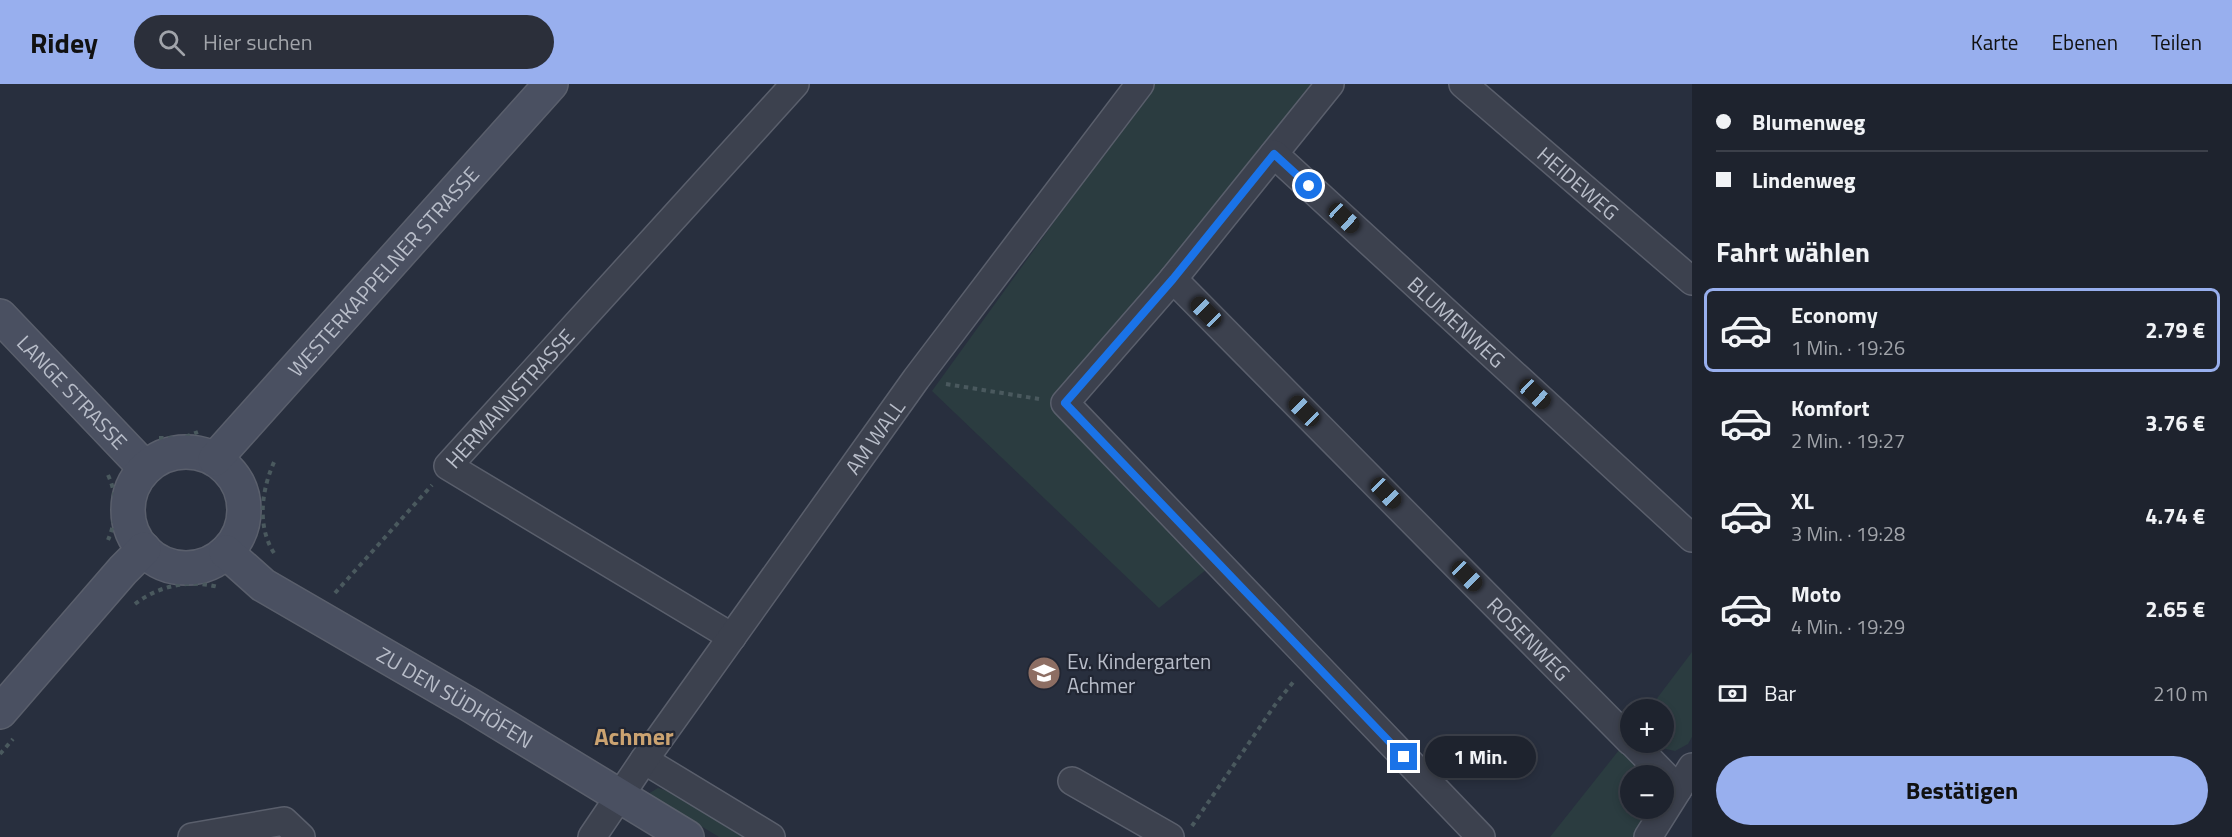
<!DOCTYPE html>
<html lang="de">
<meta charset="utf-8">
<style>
body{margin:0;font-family:"Titillium Web",sans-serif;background:#2b2f3a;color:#f1f3f6;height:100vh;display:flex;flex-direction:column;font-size:22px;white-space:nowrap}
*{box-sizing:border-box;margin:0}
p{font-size:20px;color:#a1a4aa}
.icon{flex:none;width:33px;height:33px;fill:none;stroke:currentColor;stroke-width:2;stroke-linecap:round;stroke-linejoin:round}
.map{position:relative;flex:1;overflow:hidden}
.panel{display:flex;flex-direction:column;background:#1e232e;width:540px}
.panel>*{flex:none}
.top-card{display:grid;align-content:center;height:132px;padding:0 24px;background:#1e232e}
.fabs{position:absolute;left:1620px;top:615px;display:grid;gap:12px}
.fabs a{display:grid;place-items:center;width:54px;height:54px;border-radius:50%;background:#1e232e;box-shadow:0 3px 9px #0003,0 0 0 2px #3c404a;font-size:30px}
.end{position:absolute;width:27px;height:27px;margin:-14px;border:8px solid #1a73e8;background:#fff;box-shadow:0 0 0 3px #fff}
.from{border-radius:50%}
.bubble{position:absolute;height:42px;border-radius:21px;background:#1e232e;box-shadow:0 3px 9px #0003,0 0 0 2px #3c404a;font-size:20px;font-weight:700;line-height:42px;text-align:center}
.car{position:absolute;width:18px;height:36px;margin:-18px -9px;border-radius:8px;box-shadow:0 0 4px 2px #0007;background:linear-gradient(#222 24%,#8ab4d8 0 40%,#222 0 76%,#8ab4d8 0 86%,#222 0)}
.top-card b{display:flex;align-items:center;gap:21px;height:57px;font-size:22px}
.top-card b+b{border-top:2px solid #3c404a}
.top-card i{width:15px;height:15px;background:#f1f3f6}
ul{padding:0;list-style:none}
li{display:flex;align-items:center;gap:18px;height:84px;margin:0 12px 9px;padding:0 12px;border:3px solid transparent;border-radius:9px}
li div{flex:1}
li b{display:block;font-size:22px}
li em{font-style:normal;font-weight:700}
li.active{border-color:#98afee}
li>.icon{width:54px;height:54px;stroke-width:1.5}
h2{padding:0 24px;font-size:27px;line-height:72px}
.pay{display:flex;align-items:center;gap:15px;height:66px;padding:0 24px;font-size:22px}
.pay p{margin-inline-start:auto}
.button{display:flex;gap:12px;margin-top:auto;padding:12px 24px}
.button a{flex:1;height:69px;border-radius:36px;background:#98afee;color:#111;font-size:24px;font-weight:700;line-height:69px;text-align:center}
header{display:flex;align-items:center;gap:36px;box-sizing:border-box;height:84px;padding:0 30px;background:#98afee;color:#111}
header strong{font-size:28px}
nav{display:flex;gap:33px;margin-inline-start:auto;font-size:21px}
.search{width:420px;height:54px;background:#2b2f3a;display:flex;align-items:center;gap:15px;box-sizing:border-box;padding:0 21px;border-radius:33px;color:#a1a4aa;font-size:22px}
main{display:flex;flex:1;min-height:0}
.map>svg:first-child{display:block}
.green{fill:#2b3c40}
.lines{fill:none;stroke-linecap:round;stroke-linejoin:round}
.street-casing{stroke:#5a5f6c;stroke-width:30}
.secondary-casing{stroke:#5a5f6c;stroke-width:36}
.path{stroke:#4a595e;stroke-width:4;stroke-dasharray:4.5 4.5;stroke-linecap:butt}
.street{stroke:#3c414e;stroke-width:27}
.secondary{stroke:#4a5061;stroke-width:33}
.route{stroke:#1a73e8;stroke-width:8}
.labels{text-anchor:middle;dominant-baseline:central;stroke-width:4.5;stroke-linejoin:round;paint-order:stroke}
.street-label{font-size:21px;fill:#b8bdc9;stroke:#212633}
.poi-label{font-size:21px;fill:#b8bdc9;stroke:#212633;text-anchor:start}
.quarter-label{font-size:24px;font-weight:bold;fill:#cba371;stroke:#212633}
</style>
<header>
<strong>Ridey</strong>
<div class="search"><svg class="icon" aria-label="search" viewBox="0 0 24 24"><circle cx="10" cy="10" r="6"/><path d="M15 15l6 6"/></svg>Hier suchen</div>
<nav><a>Karte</a><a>Ebenen</a><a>Teilen</a></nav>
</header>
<main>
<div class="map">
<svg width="1692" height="753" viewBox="0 0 1692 753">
<rect width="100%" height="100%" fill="#282f3e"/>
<!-- green -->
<path class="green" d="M1154,0H1320L1057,321L1207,485L1159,524L932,307Z
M1692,568V653L1688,660L1675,667L1657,663L1652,659L1664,658V626L1649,625Z
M1623,661L1654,691L1630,692V724L1654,725L1635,753H1550Z
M658,704L680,711L755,753H719L648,710Z"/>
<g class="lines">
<defs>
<g id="street">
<path d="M1330,0L1173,195L1065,319L1481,753"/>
<path id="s1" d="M1463,0L1692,197"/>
<path id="s2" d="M1274,70L1692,454"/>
<path id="s3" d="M1173,195L1630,657"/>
<path id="s4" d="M732,553L448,382L795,0"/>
<path d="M1632,658L1678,705"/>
<path d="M644,676L771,753"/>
<path d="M1072,697L1170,753"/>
<path d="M192,753L284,737L301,753"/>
<path id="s5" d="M592,753L644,676L916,295L1140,0"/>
<path d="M1648,753L1692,683"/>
</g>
<g id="secondary">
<path id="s6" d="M0,232L145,384"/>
<circle cx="186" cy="426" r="58"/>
<path id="s7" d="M215,375L551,0"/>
<path id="s8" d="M226,468L263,501L470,621L687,753"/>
<path d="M0,628L123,486L144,465"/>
</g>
</defs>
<!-- street casing -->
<use href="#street" class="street-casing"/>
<!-- secondary casing -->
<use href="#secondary" class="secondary-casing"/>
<!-- path -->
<path class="path" d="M946,300L1039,315
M159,354H182L198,348
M108,391C118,412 117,435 108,456
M274,469C256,441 262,404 275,376
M335,509L432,401
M135,520C158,502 189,495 218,503
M0,670L13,655
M1192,742L1277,618L1295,596"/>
<!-- street -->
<use href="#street" class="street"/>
<!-- secondary -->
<use href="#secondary" class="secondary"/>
</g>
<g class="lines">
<!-- route -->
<path class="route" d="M1309,102L1274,70L1173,195L1065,319L1404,673"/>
</g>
<!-- icons -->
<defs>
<symbol id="school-disc" viewBox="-11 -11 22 22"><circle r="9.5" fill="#8d6e63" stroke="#212633"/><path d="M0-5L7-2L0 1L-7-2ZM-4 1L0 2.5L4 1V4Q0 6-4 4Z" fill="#fff"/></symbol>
</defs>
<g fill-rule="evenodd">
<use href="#school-disc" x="1025" y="570" width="38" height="38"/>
</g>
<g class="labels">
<!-- street labels -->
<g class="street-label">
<text stroke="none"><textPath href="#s1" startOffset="152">HEIDEWEG</textPath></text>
<text stroke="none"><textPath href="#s7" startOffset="252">WESTERKAPPELNER STRASSE</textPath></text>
<text stroke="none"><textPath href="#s2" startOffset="248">BLUMENWEG</textPath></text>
<text stroke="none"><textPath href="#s6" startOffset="105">LANGE STRASSE</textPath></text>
<text stroke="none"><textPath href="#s4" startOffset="423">HERMANNSTRASSE</textPath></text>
<text stroke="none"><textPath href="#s5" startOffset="490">AM WALL</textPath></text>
<text stroke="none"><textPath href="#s3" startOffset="506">ROSENWEG</textPath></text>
<text stroke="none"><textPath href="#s8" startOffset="272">ZU DEN SÜDHÖFEN</textPath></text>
</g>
<!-- poi labels -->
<g class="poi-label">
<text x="1067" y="577">Ev. Kindergarten<tspan x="1067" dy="24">Achmer</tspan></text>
</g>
<!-- quarter labels -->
<g class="quarter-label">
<text x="634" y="652">Achmer</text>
</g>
</g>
</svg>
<div class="fabs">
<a>+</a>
<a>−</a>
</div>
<i class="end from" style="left:1309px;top:102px"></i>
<i class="end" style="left:1404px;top:673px"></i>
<div class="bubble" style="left:1425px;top:652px;width:111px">1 Min.</div>
<i class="car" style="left:1344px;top:134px;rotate:133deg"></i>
<i class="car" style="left:1206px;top:228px;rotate:315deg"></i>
<i class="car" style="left:1535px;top:310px;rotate:133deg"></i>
<i class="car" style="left:1304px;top:327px;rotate:315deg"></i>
<i class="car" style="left:1386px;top:409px;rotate:136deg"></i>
<i class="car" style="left:1467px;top:492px;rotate:135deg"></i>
</div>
<section class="panel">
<div class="top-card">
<b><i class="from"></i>Blumenweg</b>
<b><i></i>Lindenweg</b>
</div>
<h2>Fahrt wählen</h2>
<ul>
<li class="active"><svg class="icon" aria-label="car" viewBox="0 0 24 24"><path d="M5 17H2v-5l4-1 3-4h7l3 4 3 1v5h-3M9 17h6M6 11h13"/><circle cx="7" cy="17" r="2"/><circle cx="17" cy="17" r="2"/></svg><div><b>Economy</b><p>1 Min. · 19:26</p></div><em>2.79 €</em></li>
<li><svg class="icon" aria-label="car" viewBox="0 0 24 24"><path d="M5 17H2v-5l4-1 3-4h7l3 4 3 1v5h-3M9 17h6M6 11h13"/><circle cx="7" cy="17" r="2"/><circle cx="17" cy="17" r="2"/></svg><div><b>Komfort</b><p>2 Min. · 19:27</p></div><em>3.76 €</em></li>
<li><svg class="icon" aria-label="car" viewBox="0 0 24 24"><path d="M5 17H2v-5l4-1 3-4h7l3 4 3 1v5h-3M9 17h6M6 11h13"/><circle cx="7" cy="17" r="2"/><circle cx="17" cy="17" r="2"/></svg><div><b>XL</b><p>3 Min. · 19:28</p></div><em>4.74 €</em></li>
<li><svg class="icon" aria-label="car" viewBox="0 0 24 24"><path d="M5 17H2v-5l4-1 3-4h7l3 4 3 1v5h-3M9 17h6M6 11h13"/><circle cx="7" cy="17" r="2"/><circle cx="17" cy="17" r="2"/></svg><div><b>Moto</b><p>4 Min. · 19:29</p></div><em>2.65 €</em></li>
</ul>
<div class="pay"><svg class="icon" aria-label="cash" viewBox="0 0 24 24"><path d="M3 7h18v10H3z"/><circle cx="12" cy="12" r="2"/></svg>Bar<p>210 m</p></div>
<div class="button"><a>Bestätigen</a></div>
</section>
</main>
